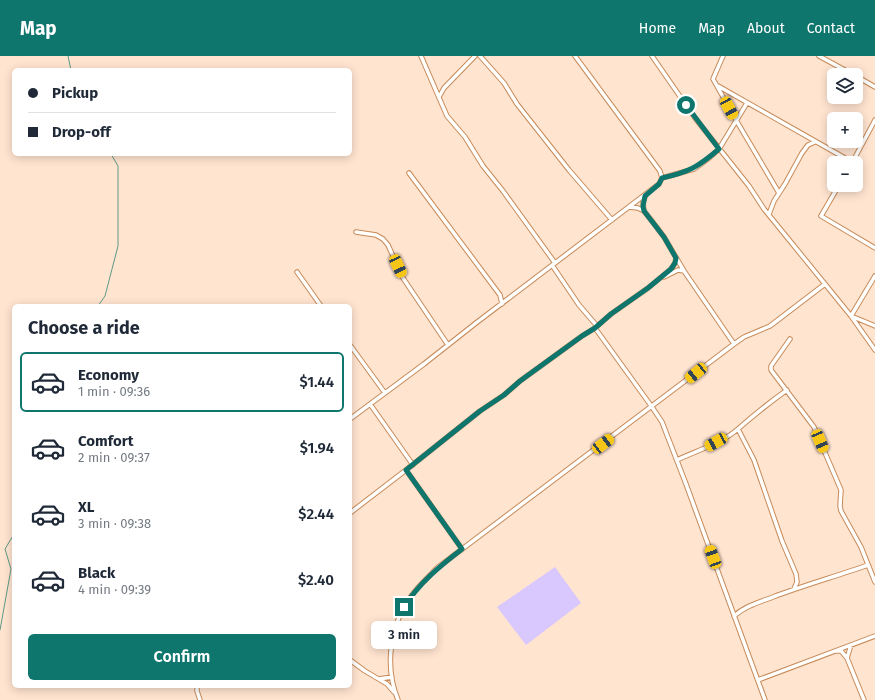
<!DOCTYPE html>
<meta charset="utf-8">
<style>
body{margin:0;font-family:"Fira Sans",sans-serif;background:#f2f2f3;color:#1f2937;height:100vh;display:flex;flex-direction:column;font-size:15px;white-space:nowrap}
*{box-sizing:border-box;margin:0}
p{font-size:13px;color:#747a83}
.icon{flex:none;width:22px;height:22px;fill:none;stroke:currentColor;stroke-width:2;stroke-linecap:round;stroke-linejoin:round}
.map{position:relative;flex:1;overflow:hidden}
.sheet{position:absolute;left:12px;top:248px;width:340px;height:384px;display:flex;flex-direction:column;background:#fff;border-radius:6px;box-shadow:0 2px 10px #0003}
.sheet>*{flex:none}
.hud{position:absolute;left:12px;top:12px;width:340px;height:88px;border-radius:6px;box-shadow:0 2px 10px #0003;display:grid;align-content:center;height:88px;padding:0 16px;background:#fff}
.tools{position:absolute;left:827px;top:12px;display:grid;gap:8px}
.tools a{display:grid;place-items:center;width:36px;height:36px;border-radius:6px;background:#fff;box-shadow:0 2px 10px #0003;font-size:20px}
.end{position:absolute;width:18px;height:18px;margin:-9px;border:5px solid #0f766e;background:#fff;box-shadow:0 0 0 2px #fff}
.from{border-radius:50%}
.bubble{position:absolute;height:28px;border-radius:6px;background:#fff;box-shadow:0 2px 10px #0003;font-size:13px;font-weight:600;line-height:28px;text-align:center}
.car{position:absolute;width:12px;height:24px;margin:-12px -6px;border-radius:5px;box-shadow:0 0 3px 1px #0007;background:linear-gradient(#f5c518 24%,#345 0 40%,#f5c518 0 76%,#345 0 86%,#f5c518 0)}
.hud b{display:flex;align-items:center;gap:14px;height:38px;font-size:15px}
.hud b+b{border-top:1px solid #e0e1e3}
.hud i{width:10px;height:10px;background:#1f2937}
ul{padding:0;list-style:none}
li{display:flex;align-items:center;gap:12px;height:60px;margin:0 8px 6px;padding:0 8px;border:2px solid transparent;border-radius:6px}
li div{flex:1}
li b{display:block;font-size:15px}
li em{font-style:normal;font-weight:600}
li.selected{border-color:#0f766e}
li>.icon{width:36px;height:36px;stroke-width:1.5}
h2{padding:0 16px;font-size:18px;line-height:48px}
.cta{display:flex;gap:8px;margin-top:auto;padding:8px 16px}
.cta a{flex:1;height:46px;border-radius:6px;background:#0f766e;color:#fff;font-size:16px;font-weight:600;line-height:46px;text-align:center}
header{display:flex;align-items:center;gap:24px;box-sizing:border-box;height:56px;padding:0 20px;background:#0f766e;color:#fff}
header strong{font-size:19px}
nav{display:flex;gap:22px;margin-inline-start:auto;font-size:14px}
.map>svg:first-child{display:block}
.pitch{fill:#d9c8fe}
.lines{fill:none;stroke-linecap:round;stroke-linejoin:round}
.stream{stroke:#5e9986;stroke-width:1}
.street-casing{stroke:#c78a58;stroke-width:5.5}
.street{stroke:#fff;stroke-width:3.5}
.route{stroke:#0f766e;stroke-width:5}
</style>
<header>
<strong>Map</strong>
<nav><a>Home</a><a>Map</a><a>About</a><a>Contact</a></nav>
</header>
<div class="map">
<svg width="875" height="644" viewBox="0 0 875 644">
<rect width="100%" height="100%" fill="#ffe4d0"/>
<!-- pitch -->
<path class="pitch" d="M555,511L581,547L526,589L497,551Z"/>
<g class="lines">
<!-- stream -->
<path class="stream" d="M68,0L71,14
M98,250L105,240L118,190V110L111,98
M0,574L11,513L5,493L14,478"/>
<defs>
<path id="street" d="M421,0L447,60L465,81L483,110L503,135L555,207
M480,0L504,27L517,48L569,114L612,164
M652,0L695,62L749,130L764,153L851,260L875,294
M723,0L713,23L736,64L779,137
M819,0L854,19
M856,20L875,31
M718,30L852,106
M439,41L444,32L475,0
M852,107L875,64
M409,117L500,239L502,248
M662,122L694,113L709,102L719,93L747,47
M839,129L821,160L875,192
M629,151L638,152L644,155L655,169L664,181L684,215L734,288
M644,155L643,146L645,141
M769,158L774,145L785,128L802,97L808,89L815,86
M356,176L376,179L383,183L388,189L403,222L448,289
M552,209L579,249L597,270
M297,216L321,250
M875,220L851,260L875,270
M664,221L678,214L684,215
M595,272L652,351L662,366L686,428L765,644
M790,283L771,310V314L814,371L841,434L840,450L841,455L861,491L875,526
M350,289L385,337
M370,348L413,409
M350,363L424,308L476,267L659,128L662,122L660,115L575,0
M738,373L754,404L782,485L796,518L797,526L794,533
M677,404C696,395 722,387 738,373C754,359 770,346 787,334
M406,414L462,493
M350,457L406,414L480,355L504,339L520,325L582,280L595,272L611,258L648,232L671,213L675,207L676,202
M734,560C745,550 760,546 773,541C805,529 837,520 868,509
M836,595H841L847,602L864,644
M847,602L851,589
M350,604L365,615L387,628L394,636
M379,623L392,621
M758,624L875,580
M197,630V635L200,644
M398,644C384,610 390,568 412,539C419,529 428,521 437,512L734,288L744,281L770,270L825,228"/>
</defs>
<!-- street casing -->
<use href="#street" class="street-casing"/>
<!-- street -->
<use href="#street" class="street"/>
</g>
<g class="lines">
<!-- route -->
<path class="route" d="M404,551C419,527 440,510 462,493L406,414L480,355L504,339L520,325L582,280L595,272L611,258L648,232L671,213L675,207L676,202L664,181L644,155L643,150L645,140L659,128L662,122C689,116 698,111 719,93L686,49"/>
</g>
</svg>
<div class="tools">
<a><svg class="icon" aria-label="layers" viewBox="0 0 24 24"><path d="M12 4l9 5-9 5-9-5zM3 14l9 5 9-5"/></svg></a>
<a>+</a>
<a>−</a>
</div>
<i class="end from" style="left:686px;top:49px"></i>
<i class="end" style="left:404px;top:551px"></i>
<div class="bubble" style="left:371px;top:565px;width:66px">3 min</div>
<i class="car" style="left:729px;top:52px;rotate:152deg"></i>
<i class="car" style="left:398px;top:210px;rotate:155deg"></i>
<i class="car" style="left:696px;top:317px;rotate:231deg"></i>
<i class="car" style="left:820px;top:385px;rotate:157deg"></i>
<i class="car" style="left:716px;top:386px;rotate:241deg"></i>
<i class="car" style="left:603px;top:388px;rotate:53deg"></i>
<i class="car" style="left:713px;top:501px;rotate:340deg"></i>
<div class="hud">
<b><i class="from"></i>Pickup</b>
<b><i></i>Drop-off</b>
</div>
<section class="sheet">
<h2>Choose a ride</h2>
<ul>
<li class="selected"><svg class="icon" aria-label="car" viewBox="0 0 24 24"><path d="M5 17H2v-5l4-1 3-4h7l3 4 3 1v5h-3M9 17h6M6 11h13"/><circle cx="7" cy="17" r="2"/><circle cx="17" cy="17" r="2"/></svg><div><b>Economy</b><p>1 min · 09:36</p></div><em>$1.44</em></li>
<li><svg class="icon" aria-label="car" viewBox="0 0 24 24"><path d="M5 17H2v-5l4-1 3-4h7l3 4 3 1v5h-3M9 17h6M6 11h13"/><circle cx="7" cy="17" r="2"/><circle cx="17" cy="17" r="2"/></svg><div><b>Comfort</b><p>2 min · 09:37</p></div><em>$1.94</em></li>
<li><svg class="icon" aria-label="car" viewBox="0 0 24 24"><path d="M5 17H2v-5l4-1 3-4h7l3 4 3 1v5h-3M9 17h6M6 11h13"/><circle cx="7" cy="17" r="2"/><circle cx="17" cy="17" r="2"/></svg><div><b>XL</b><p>3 min · 09:38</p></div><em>$2.44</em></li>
<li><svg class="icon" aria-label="car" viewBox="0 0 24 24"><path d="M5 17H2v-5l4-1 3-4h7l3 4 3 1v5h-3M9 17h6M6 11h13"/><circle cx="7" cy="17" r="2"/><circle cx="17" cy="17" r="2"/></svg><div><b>Black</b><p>4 min · 09:39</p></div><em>$2.40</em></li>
</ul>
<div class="cta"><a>Confirm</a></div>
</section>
</div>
